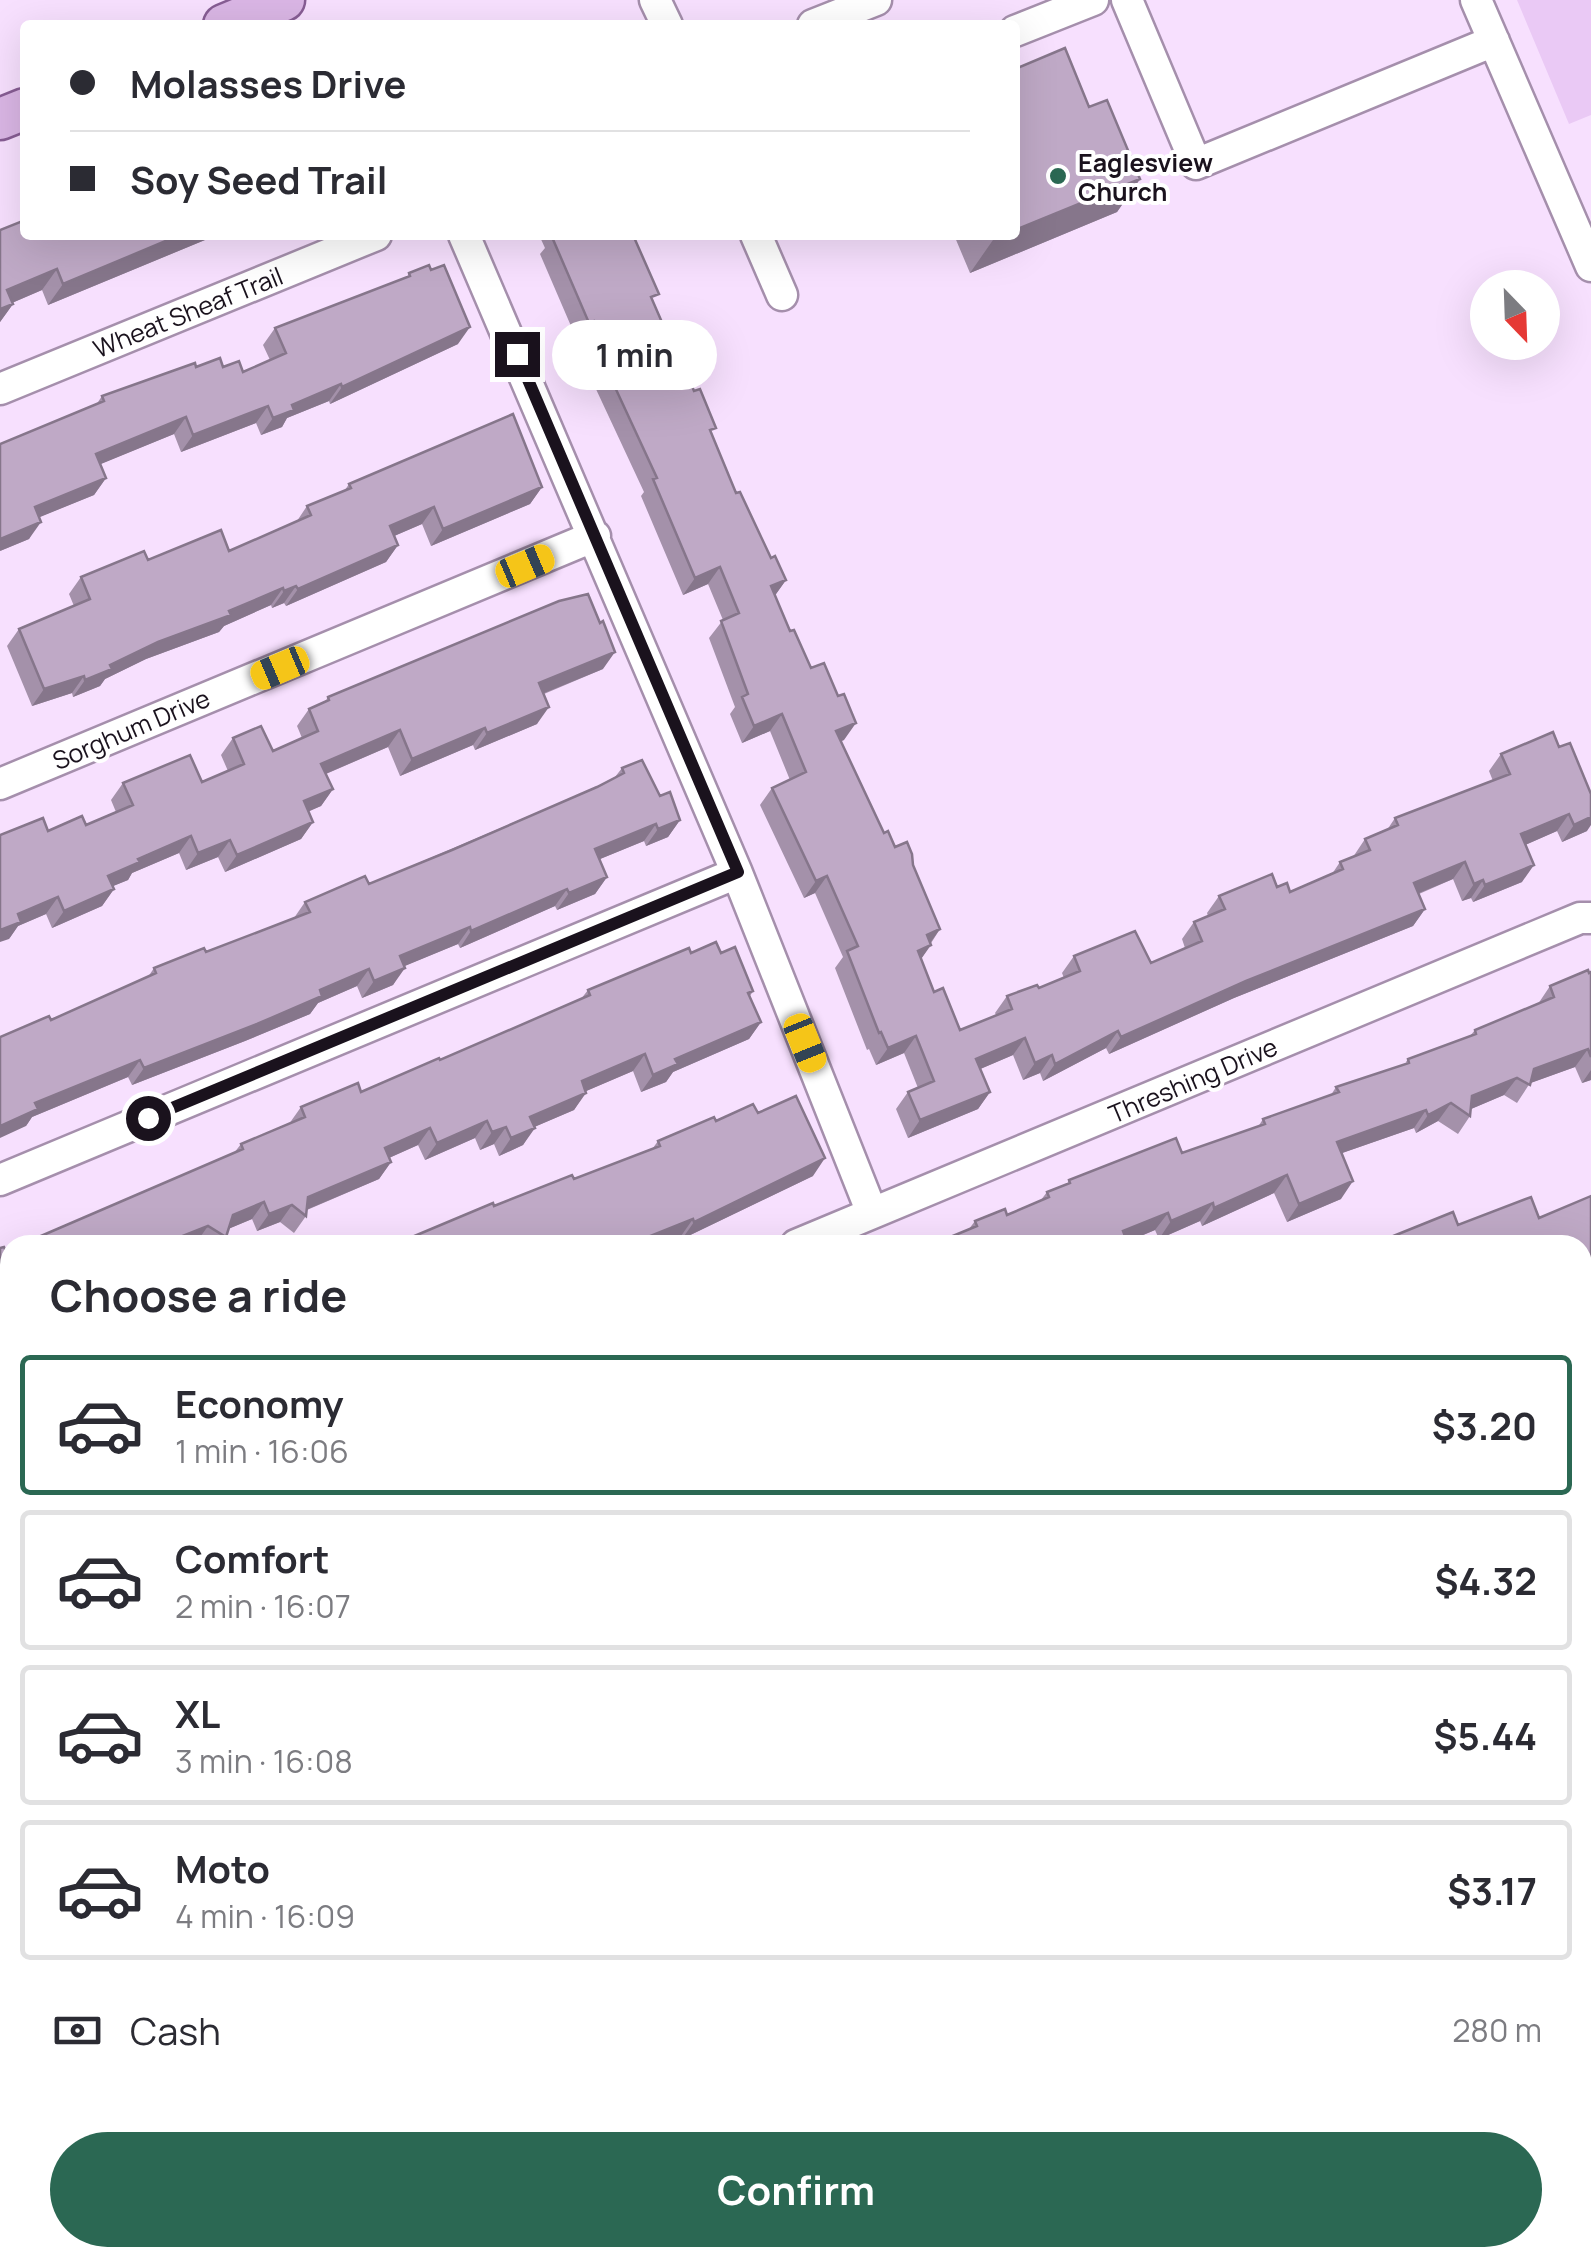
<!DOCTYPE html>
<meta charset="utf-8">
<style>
body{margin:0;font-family:Manrope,sans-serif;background:#f7f7f7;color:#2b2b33;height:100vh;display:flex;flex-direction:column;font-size:38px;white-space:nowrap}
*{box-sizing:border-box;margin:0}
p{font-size:32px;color:#7c7c81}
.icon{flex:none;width:55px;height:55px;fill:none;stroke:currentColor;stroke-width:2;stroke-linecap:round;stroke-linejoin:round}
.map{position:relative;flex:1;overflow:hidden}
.side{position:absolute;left:0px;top:1235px;width:1592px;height:1032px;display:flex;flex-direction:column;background:#fff;border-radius:30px 30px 0 0;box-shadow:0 10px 40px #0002}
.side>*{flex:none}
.top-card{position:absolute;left:20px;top:20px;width:1000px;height:220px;border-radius:10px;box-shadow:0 10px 40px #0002;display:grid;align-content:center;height:220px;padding:0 50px;background:#fff}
.needle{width:65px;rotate:157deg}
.fabs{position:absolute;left:1470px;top:270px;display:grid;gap:20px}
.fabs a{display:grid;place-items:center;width:90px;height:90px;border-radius:50%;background:#fff;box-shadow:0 10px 40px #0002;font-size:50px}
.end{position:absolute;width:45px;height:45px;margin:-22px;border:12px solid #1a121d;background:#fff;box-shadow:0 0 0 5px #fff}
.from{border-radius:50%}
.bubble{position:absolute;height:70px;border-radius:35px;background:#fff;box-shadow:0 10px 40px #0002;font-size:32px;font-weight:700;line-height:70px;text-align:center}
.car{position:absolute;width:30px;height:60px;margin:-30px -15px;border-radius:12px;box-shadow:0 0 8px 2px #0007;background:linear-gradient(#f5c518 24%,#345 0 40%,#f5c518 0 76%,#345 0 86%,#f5c518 0)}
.top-card b{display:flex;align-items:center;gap:35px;height:95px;font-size:38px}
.top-card b+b{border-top:2px solid #e1e1e2}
.top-card i{width:25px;height:25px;background:#2b2b33}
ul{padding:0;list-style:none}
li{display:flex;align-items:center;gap:30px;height:140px;margin:0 20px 15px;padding:0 30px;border:5px solid #e1e1e2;border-radius:10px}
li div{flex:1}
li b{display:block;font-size:38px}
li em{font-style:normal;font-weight:700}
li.on{border-color:#2b6853}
li>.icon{width:90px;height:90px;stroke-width:1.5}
h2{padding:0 50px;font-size:45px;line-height:120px}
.pay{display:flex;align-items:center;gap:25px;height:110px;padding:0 50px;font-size:38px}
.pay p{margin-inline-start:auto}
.cta{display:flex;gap:20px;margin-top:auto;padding:20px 50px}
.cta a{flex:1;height:115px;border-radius:60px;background:#2b6853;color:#fff;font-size:40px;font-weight:700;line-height:115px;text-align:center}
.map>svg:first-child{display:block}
.green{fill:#eac9f5}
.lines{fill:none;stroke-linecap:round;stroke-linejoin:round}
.minor-casing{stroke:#a58fac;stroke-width:35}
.major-casing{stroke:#875d94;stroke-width:45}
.minor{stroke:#fff;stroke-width:30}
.major{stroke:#dab6e5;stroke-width:40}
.wall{fill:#a491aa}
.shaded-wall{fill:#86768b}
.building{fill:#bfa9c6;stroke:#86768b;stroke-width:2.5}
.route{stroke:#1a121d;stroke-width:12}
.poi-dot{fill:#2b6853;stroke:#fff;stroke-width:4}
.labels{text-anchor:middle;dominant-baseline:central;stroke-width:8;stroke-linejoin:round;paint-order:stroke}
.poi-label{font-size:25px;font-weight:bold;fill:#1a121d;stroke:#fff;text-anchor:start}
.street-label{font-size:25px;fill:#1a121d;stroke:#fff}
</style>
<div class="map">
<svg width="1591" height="2267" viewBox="0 0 1591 2267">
<rect width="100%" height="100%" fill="#f7e0fe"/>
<!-- green -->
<path class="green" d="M1517,0H1591V115L1569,124Z
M0,1987L10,2010V2140L0,2143Z"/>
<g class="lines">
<defs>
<path id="minor" d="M655,0L667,25
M1127,0L1196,164L1494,41
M1476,0L1591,266
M813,25L876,0
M1015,31L1093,0
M464,235L737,873L872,1213
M756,235L782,295
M0,389L376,235
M0,784L595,536
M0,1180L737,873
M796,1245L1580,918H1591
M1582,1314L1591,1310
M0,1575L10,1571
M1582,2040L1591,2061
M1582,2092L1591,2075
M0,2166L10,2162
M316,2258L320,2267
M1199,2267L1222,2258"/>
<path id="major" d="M224,25L284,0
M0,119L25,109"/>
</defs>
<!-- minor casing -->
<use href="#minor" class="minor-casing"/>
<!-- major casing -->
<use href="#major" class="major-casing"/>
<!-- minor -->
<use href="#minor" class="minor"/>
<!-- major -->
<use href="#major" class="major"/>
</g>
<!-- wall -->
<path class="wall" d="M1089,107L1140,179L1117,212L970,273L954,235H1015Z
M0,230L217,235L48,305L42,290L12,303L13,304L0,322Z
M539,235H633L653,302L687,380L712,434L736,493L771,558L786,580L775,595L790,631L811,668L844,740L841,741L884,833L895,847L913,865L940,929L921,959L934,992L960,1030L996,1015L995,1013L1007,996L1039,988L1064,978L1062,973L1074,956L1151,963L1185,948L1182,939L1194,922L1208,916L1207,913L1219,896L1277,887L1290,892L1332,874L1340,862L1353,857L1365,839L1387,830L1395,818L1493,781L1489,771L1501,754L1587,831L1562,842L1557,831L1525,845L1522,882L1473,902L1471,898L1462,901L1453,879L1419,894L1425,909L1413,926L1234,998L1109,1054L1106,1048L1043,1081L1040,1073L1023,1080L1013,1055L980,1069L990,1092L978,1109L908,1138L896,1109L908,1092L918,1088L904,1053L876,1065L869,1049L867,1050L835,968L843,957L815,893L804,898L760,805L772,788L790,780L770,731L742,743L730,714L735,707L709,638L723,620L708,584L683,595L641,496L644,492L595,387L600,380L582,338L577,340L540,254L545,248Z
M409,273L458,344L330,404L329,401L287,418L282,427L261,435L256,423L181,452L174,434L100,464L106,478L94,495L39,517L29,539L0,551L102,396L196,367H223L243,372L270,360L263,345L275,328L406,278Z
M349,484L542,487L530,504L431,546L422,524L394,536L398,545L386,562L286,606L284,603L272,608L271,605L224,626L219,632L146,659L105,679L100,686L73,697L72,693L32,706L7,646L19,629L74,606L69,594L81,577L148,560L229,551L297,521L307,506L345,490Z
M603,669L544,694L537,724L475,750L473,745L400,776L388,747L326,774L333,789L321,806L308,811L313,822L301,839L225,872L218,857L186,870L179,853L132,873L128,880L113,886L114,889L102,906L52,928L46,914L18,926L9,939L48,831L86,825L116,812L111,800L123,783L202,782L228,771L221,755L233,738L273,751L302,738L297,726L309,709L324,703L328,697Z
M622,768L660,796L680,820L668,837L646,846L644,841L600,859L607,877L595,894L557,910L555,906L460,948L458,944L404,966L393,985L362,998L357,986L318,1003L310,1014L245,1041L132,1085L128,1077L32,1117L26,1126L51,1020L148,977L154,968L206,952L294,918L305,902L369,884L597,787L615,777Z
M691,953H721L753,991L750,996L761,1022L749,1039L673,1072L666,1082L641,1092L633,1071L586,1091L574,1110L534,1127L523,1145L499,1156L494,1144L480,1150L475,1138L425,1160L418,1145L389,1158L391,1162L379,1179L307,1210L306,1216L294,1233L280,1222L257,1231L252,1219L228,1229L226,1237L220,1245H200L196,1243L234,1153L241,1144L289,1124L301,1107L361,1092L440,1060L581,999L588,990Z
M1591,972V1080L1582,1083L1575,1067L1530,1083L1517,1103L1504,1095L1471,1109L1470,1116L1458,1134L1438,1121L1416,1133L1414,1128L1342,1153L1341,1199L1287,1222L1274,1193L1202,1226L1200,1221L1159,1239L1155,1230L1127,1242V1245H931L969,1229L975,1221L1007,1215L1041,1200L1047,1192L1066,1185L1069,1180L1182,1153L1258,1127L1263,1119L1331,1095L1336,1087L1404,1065L1408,1059L1470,1036L1475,1030L1538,1004L1550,986Z
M758,1113L813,1176L682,1239L681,1236L659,1245H393L494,1206L574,1179L653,1148L658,1141L716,1121Z
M1591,1739V1901L1582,1881V1743Z
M10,1768V1879L4,1866L8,1859L0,1840V1772Z
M180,2258H261L259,2260L262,2267H183Z
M467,2258H679L677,2261L662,2267H376L381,2260L455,2263Z"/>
<!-- shaded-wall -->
<path class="shaded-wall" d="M1140,179L1117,212L970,273L993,240L1004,235H1015V230Z
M180,235H217L48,305L63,284Z
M57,269L42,290L0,308L7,290Z
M13,304L0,322V309Z
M594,321L582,338L577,340L589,323Z
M470,327L458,344L330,404L342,387Z
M341,384L329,401L287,418L282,427L261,435L273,418L292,405Z
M268,406L256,423L181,452L193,435Z
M186,417L174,434L84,471L96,454Z
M106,478L94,495L23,524L35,507Z
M542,487L530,504L431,546L443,529Z
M434,507L422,524L378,543L390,526Z
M41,522L29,539L0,551V539Z
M398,545L386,562L286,606L298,589Z
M720,567L708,584L683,595L695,578Z
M786,580L774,597L771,586Z
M296,586L284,603L272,608L284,591Z
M283,588L271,605L224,626L219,632L146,659L105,679L100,686L73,697L85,680L110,665L158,642Z
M615,652L603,669L527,700L539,683Z
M84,676L72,693L32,706L44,689Z
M549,707L537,724L475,750L487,733Z
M782,714L770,731L742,743L754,726Z
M856,723L844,740L824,748L836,731Z
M485,728L473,745L400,776L412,759Z
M400,730L388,747L309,781L321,764Z
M333,789L321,806L292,819L304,801Z
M1569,814L1557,831L1509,852L1521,834Z
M1591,817V825L1587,831L1562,842L1574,825Z
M680,820L668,837L646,846L658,829Z
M313,822L301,839L225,872L237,855Z
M656,824L644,841L583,866L595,849Z
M191,836L179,853L132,873L128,880L96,893L108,876L138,859Z
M230,840L218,857L186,870L198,853Z
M1465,862L1453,879L1402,900L1414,883Z
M1534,865L1522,882L1473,902L1485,885Z
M827,876L815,893L804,898L816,881Z
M607,877L595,894L557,910L569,893Z
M1483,880L1471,898L1462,901L1474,884Z
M114,889L102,906L52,928L64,911Z
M567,889L555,906L460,948L471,931Z
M58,897L46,914L18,926L9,939L0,942V930L18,914Z
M1425,909L1413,926L1234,998L1109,1054L1121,1037L1246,981Z
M470,927L458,944L388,973L400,956Z
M940,929L928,946L927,935Z
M931,945L919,962L918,951Z
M405,968L393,985L362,998L374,981Z
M369,969L357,986L318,1003L310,1014L245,1041L132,1085L144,1068Z
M761,1022L749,1039L673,1072L666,1082L641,1092L653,1075L675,1059Z
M1118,1031L1106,1048L1043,1081L1055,1064Z
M916,1036L904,1053L876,1065L888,1048Z
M1025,1038L1013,1055L964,1076L976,1059Z
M1588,1049L1575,1067L1528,1084L1534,1069Z
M645,1054L633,1071L570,1098L582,1081Z
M1052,1055L1040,1073L1023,1080L1035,1063Z
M140,1060L128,1077L32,1117L26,1126L0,1138V1126L35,1103Z
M1591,1070V1080L1582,1083Z
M1517,1078L1504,1095L1464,1112L1472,1096Z
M990,1092L978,1109L908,1138L920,1120Z
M586,1093L574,1110L518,1134L530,1117Z
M1451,1103L1438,1121L1416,1133L1428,1115Z
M1426,1110L1414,1128L1325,1159L1337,1142Z
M487,1121L475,1138L425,1160L437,1143Z
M506,1127L494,1144L480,1150L492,1132Z
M430,1128L418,1145L373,1165L385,1148Z
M535,1128L523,1145L499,1156L511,1138Z
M825,1158L813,1176L682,1239L694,1222Z
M391,1162L379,1179L301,1212L308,1197Z
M1287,1175L1274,1193L1202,1226L1214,1208Z
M1353,1181L1341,1199L1287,1222L1299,1204Z
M264,1202L252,1219L221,1232L233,1215Z
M1213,1203L1200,1221L1159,1239L1171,1221Z
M292,1205L280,1222L257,1231L269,1214Z
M1168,1213L1155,1230L1119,1245L1123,1231Z
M693,1219L681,1236L659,1245H628Z
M208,1226L196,1243L190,1245H160Z
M1591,1263V1275L1582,1279V1267Z
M10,1355V1368L0,1372V1360Z
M1591,1433V1445L1582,1449V1437Z
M10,1496V1508L0,1512V1500Z
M10,1711V1727L6,1733L0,1735V1723Z
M1591,1862V1864L1582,1876V1869L1586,1864Z
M1591,2248V2261L1577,2267H1546L1568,2258H1582V2251Z
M621,2258H628L622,2267H600Z
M644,2258H649L643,2267H631L635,2261Z
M656,2258H679L677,2261L662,2267H648Z
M1036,2258H1057L1036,2267H1019Z"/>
<!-- building -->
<path class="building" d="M1065,48L1089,107L1107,100L1140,179L1015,230V69Z
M25,220V235H180L63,284L57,269L7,290L13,304L0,309V230Z
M556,235H633L659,294L651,297L687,380L689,379L694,391L700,389L716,428L710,430L736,493L740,492L771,558L775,556L786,580L771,586L790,631L794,630L811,668L824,663L838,696L844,694L856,723L836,731L884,833L888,831L895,847L907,842L912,854L913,865L940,929L927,935L931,945L918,951L934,992L943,988L960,1030L1012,1009L1007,996L1037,985L1039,988L1080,971L1074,956L1135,931L1151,963L1202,941L1194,922L1225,909L1219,896L1272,874L1277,887L1287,883L1290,892L1343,869L1340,862L1370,850L1365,839L1398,825L1395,818L1510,774L1501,754L1553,732L1559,747L1570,743L1591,794V817L1574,825L1569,814L1521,834L1534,865L1485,885L1483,880L1474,884L1465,862L1414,883L1425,909L1246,981L1121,1037L1118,1031L1055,1064L1052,1055L1035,1063L1025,1038L976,1059L990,1092L920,1120L908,1092L934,1081L916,1036L888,1048L881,1032L879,1033L847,951L858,946L827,876L816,881L772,788L806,772L782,714L754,726L742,697L748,694L721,621L739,613L720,567L695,578L653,479L657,478L607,370L614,367L594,321L589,323L552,237Z
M429,265L431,270L444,265L470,327L342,387L341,384L292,405L294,410L273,418L268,406L193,435L186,417L96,454L106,478L35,507L41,522L0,539V444L104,401L102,396L195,363L196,367L220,358L223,367L239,361L243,372L286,353L275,328L410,276L409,273Z
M513,414L542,487L443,529L434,507L390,526L398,545L298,589L296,586L284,591L283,588L229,611L231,615L158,642L110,665L112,669L85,680L84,676L44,689L19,629L90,599L81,577L144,551L148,560L221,530L229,551L311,515L307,506L351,488L349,484Z
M588,594L600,623L603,621L615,652L539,683L549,707L487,733L485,728L412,759L400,730L321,764L333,789L304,801L313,822L237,855L230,840L198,853L191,836L138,859L140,862L108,876L114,889L64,911L58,897L18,914L21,922L0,930V835L43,818L48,831L82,816L86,825L133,805L123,783L190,755L202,782L244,764L233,738L261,726L273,751L318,731L309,709L329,700L328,697L559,601Z
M642,760L660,796L670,792L680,820L658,829L656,824L595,849L607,877L569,893L567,889L471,931L470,927L400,956L405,968L374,981L369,969L320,990L322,996L257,1024L144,1068L140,1060L35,1103L38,1109L0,1126V1037L49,1016L51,1020L156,973L154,968L204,948L206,952L310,912L305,902L365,876L369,884L452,850L597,787L624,773L622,768Z
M716,942L721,953L735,947L753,991L748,993L761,1022L675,1059L678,1064L653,1075L645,1054L582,1081L586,1093L530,1117L535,1128L511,1138L506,1127L492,1132L487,1121L437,1143L430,1128L385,1148L391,1162L308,1197L306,1216L292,1205L269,1214L264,1202L233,1215L226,1237L208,1226L160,1245H20L243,1149L241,1144L305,1117L301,1107L358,1083L361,1092L439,1058L440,1060L590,995L588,990L689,948L691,953Z
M1588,970L1589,973L1591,972V1057L1588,1049L1534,1069L1530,1085L1517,1078L1472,1096L1470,1116L1451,1103L1428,1115L1426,1110L1337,1142L1353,1181L1299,1204L1287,1175L1214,1208L1213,1203L1171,1221L1168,1213L1123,1231L1128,1244L1124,1245H931L977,1226L975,1221L1005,1209L1007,1215L1049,1197L1047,1192L1070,1183L1069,1180L1176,1138L1182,1153L1265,1124L1263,1119L1339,1092L1336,1087L1409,1063L1408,1059L1476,1034L1475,1030L1554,997L1550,986Z
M796,1096L825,1158L694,1222L693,1219L628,1245H393L493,1203L494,1206L572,1175L574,1179L660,1146L658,1141L714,1117L716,1121L753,1104L758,1113Z
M1591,1196V1263L1582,1267V1245H1371L1453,1212L1458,1225L1531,1197L1539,1218Z
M4,1247L6,1251L10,1249V1355L0,1360V1248Z
M1591,1377V1433L1582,1437V1381Z
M10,1417V1496L0,1500V1421Z
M3,1626L10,1643V1719L0,1723V1627Z
M1582,1632L1591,1638V1717L1582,1729Z
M1591,1739V1862L1586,1864L1582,1855V1830L1585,1829L1582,1822V1743Z
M10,1768V1818L0,1796V1772Z
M1591,2163V2248L1582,2251V2166Z
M199,2258H258L262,2267H202Z
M387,2258H452L455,2263L467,2258H621L600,2267H383L381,2260Z
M820,2258H1042L1019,2267L1017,2262L1005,2267H796Z
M1347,2258H1568L1546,2267H1323Z"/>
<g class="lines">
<!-- route -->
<path class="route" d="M148,1118L738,872L517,354"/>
</g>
<!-- markers -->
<circle class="poi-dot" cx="1058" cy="176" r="10"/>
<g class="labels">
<!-- poi labels -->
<g class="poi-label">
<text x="1078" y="162">Eaglesview<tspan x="1078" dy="29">Church</tspan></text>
</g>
<!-- street labels -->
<g class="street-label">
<text transform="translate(188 312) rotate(-22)">Wheat Sheaf Trail</text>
<text transform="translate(131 729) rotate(-23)">Sorghum Drive</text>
<text transform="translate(1193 1080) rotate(-23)">Threshing Drive</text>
</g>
</g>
</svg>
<div class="fabs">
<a><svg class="needle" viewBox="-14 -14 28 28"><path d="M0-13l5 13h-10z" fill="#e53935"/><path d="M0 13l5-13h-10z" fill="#7c7c81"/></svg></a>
</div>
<i class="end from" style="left:148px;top:1118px"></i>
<i class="end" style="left:517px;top:354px"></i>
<div class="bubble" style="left:552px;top:320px;width:165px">1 min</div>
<i class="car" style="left:525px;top:566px;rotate:67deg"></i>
<i class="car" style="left:280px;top:668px;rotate:247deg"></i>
<i class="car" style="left:805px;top:1043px;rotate:158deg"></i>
<div class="top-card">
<b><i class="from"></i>Molasses Drive</b>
<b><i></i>Soy Seed Trail</b>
</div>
<section class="side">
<h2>Choose a ride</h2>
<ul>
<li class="on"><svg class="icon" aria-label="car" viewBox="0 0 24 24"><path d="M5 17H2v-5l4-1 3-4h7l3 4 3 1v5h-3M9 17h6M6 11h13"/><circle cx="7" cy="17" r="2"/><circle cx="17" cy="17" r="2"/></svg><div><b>Economy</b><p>1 min · 16:06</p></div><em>$3.20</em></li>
<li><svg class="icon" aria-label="car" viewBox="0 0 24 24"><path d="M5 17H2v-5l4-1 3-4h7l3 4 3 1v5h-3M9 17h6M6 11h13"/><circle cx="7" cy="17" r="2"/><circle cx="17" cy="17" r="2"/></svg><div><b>Comfort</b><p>2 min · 16:07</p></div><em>$4.32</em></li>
<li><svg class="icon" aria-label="car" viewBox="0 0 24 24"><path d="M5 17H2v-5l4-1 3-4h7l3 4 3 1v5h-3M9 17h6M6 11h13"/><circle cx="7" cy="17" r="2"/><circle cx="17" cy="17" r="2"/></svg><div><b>XL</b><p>3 min · 16:08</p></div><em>$5.44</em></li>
<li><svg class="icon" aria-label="car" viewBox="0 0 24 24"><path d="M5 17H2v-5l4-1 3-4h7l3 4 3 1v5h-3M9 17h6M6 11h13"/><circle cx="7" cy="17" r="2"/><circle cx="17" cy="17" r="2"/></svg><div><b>Moto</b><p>4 min · 16:09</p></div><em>$3.17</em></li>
</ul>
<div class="pay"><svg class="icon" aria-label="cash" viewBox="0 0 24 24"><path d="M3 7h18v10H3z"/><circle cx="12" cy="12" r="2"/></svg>Cash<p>280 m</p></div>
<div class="cta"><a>Confirm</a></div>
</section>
</div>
